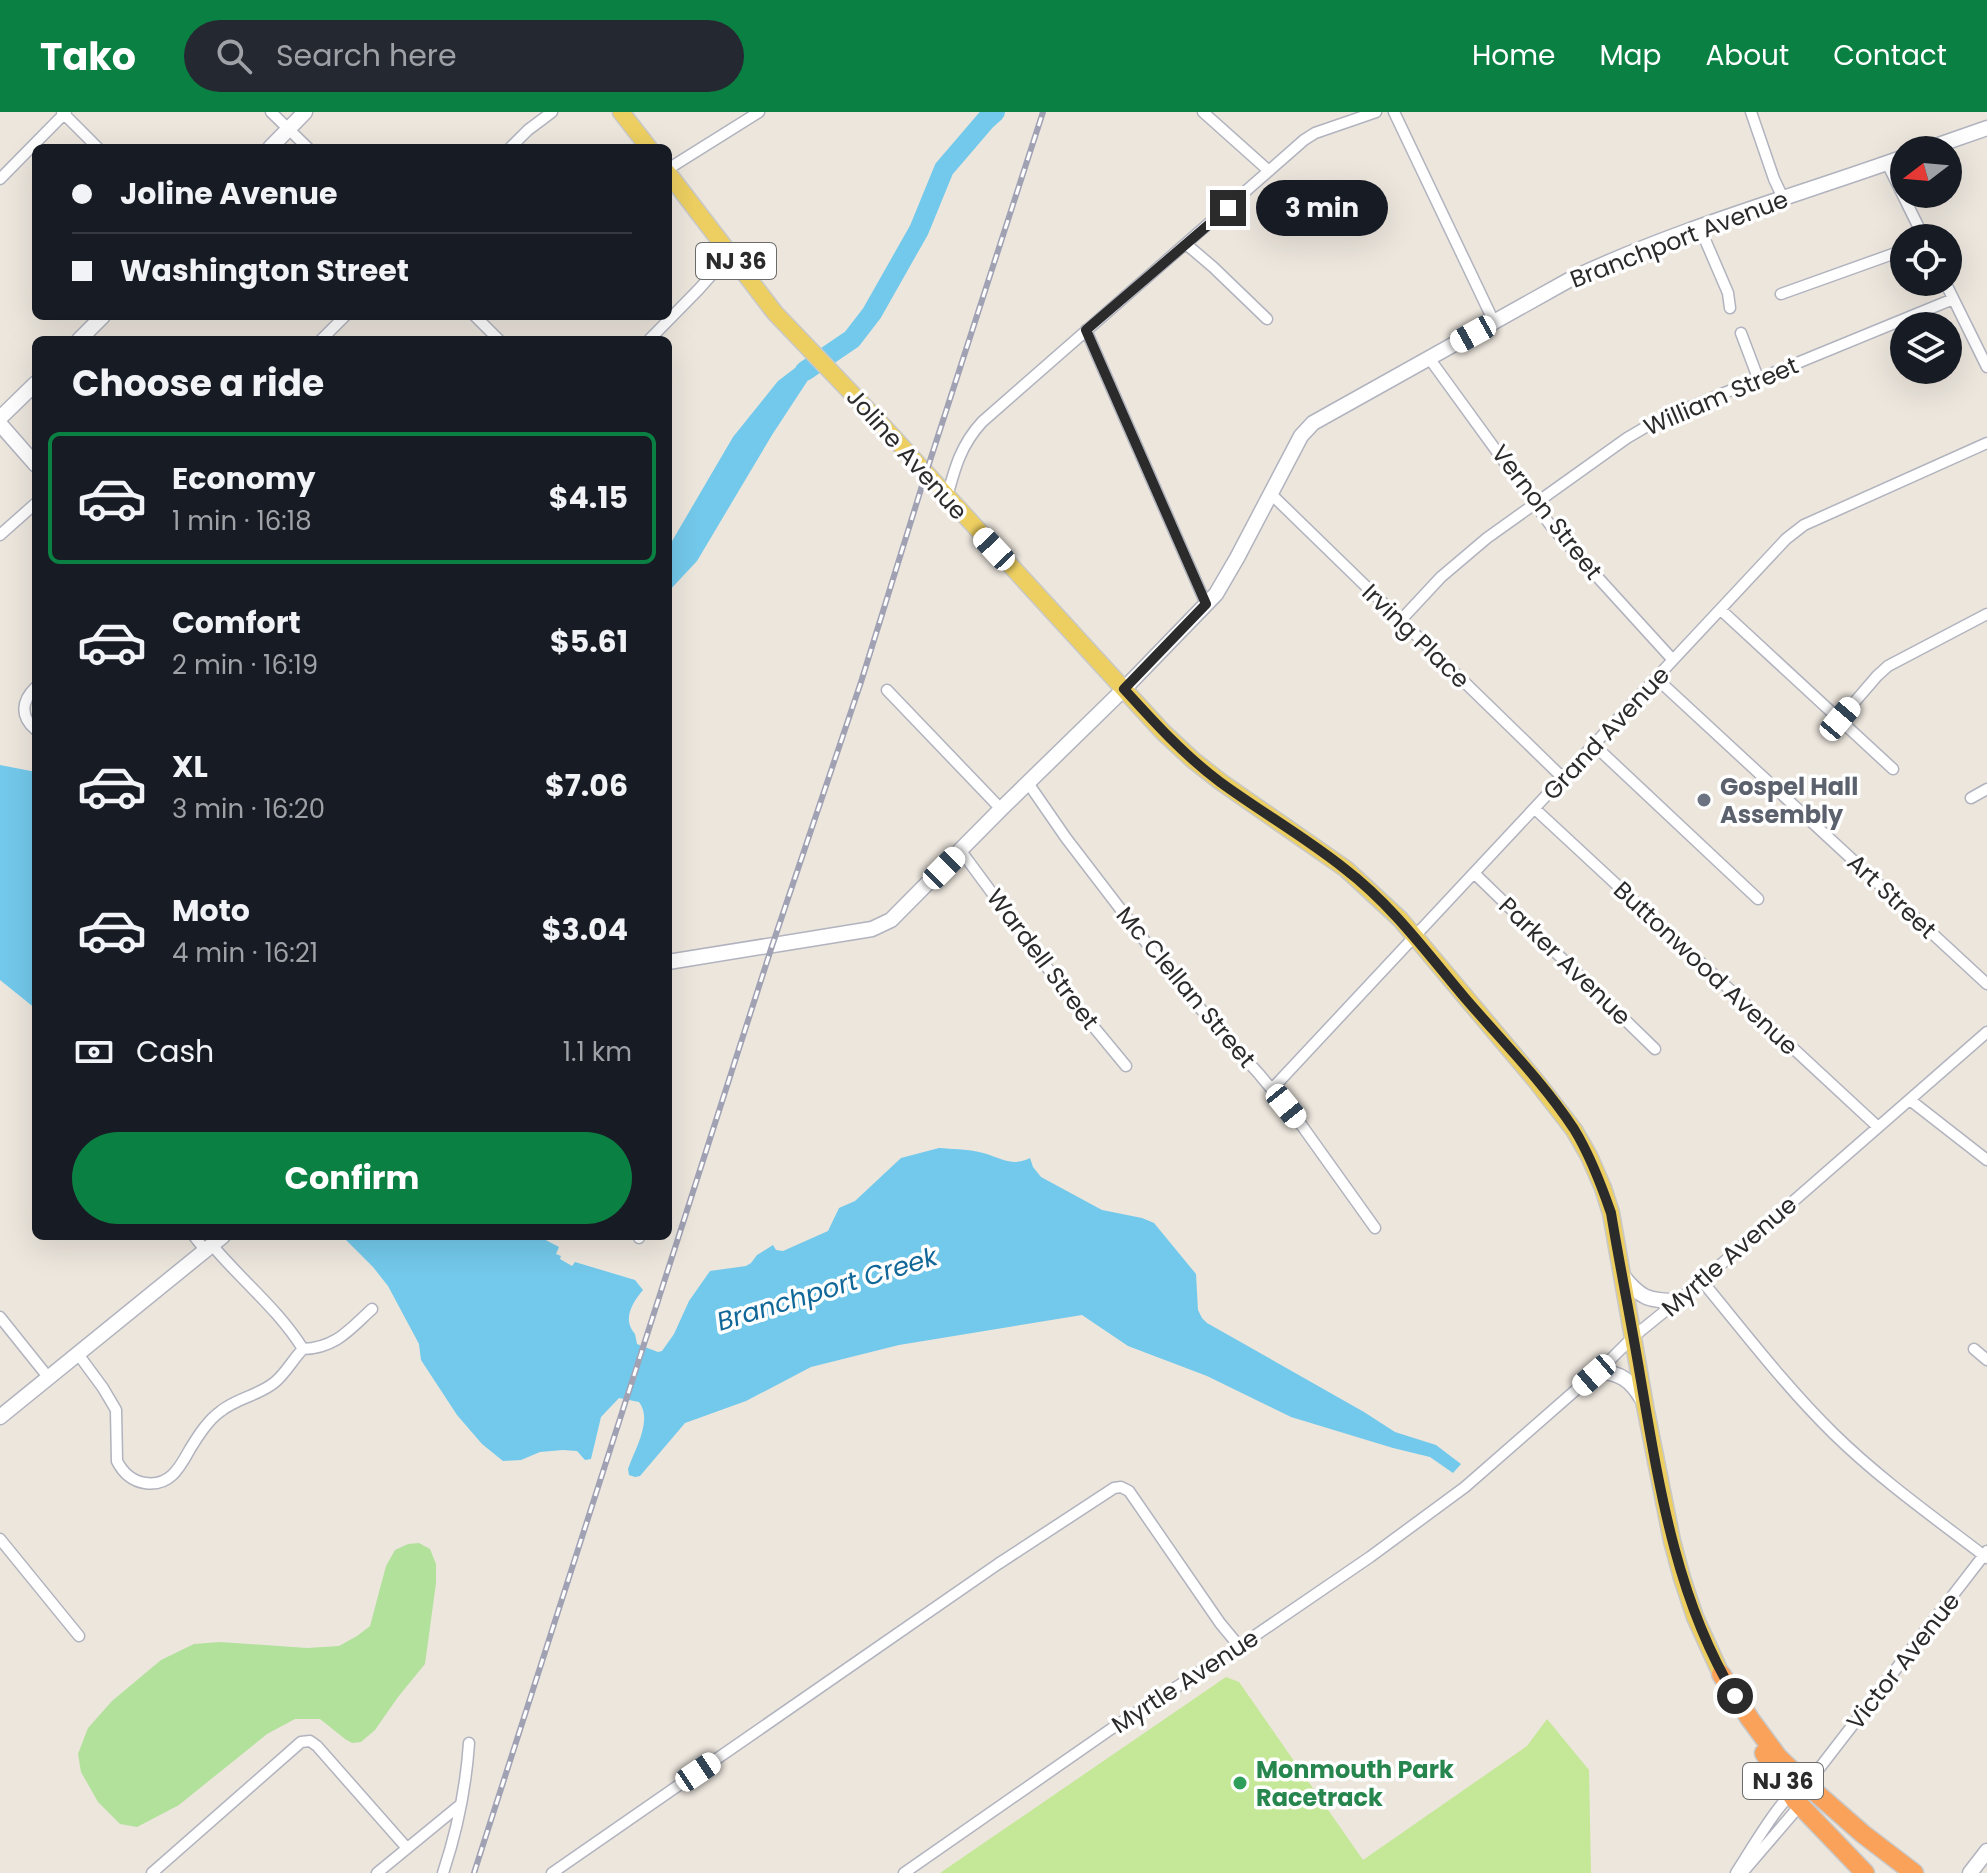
<!DOCTYPE html>
<meta charset="utf-8">
<style>
body{margin:0;font-family:Poppins,sans-serif;background:#242831;color:#f1f3f6;height:100vh;display:flex;flex-direction:column;font-size:30px;white-space:nowrap}
*{box-sizing:border-box;margin:0}
p{font-size:26px;color:#9ea1a6}
.icon{flex:none;width:44px;height:44px;fill:none;stroke:currentColor;stroke-width:2;stroke-linecap:round;stroke-linejoin:round}
.map{position:relative;flex:1;overflow:hidden}
.panel{position:absolute;left:32px;top:224px;width:640px;height:904px;display:flex;flex-direction:column;background:#171b24;border-radius:12px;box-shadow:0 8px 32px #0002}
.panel>*{flex:none}
.banner{position:absolute;left:32px;top:32px;width:640px;height:176px;border-radius:12px;box-shadow:0 8px 32px #0002;display:grid;align-content:center;height:176px;padding:0 40px;background:#171b24}
.needle{width:52px;rotate:254deg}
.buttons{position:absolute;left:1890px;top:24px;display:grid;gap:16px}
.buttons a{display:grid;place-items:center;width:72px;height:72px;border-radius:50%;background:#171b24;box-shadow:0 8px 32px #0002;font-size:40px}
.end{position:absolute;width:36px;height:36px;margin:-18px;border:10px solid #2b2b2b;background:#fff;box-shadow:0 0 0 4px #fff}
.from{border-radius:50%}
.bubble{position:absolute;height:56px;border-radius:28px;background:#171b24;box-shadow:0 8px 32px #0002;font-size:26px;font-weight:700;line-height:56px;text-align:center}
.car{position:absolute;width:24px;height:48px;margin:-24px -12px;border-radius:10px;box-shadow:0 0 6px 2px #0007;background:linear-gradient(#fff 24%,#345 0 40%,#fff 0 76%,#345 0 86%,#fff 0)}
.banner b{display:flex;align-items:center;gap:28px;height:76px;font-size:30px}
.banner b+b{border-top:2px solid #363941}
.banner i{width:20px;height:20px;background:#f1f3f6}
ul{padding:0;list-style:none}
li{display:flex;align-items:center;gap:24px;height:132px;margin:0 16px 12px;padding:0 24px;border:4px solid transparent;border-radius:12px}
li div{flex:1}
li b{display:block;font-size:30px}
li em{font-style:normal;font-weight:700}
li.current{border-color:#0b8043}
li>.icon{width:72px;height:72px;stroke-width:1.5}
h2{padding:0 40px;font-size:36px;line-height:96px}
.pay{display:flex;align-items:center;gap:20px;height:88px;padding:0 40px;font-size:30px}
.pay p{margin-inline-start:auto}
.cta{display:flex;gap:16px;margin-top:auto;padding:16px 40px}
.cta a{flex:1;height:92px;border-radius:48px;background:#0b8043;color:#fff;font-size:32px;font-weight:700;line-height:92px;text-align:center}
header{display:flex;align-items:center;gap:48px;box-sizing:border-box;height:112px;padding:0 40px;background:#0b8043;color:#fff}
header strong{font-size:38px}
nav{display:flex;gap:44px;margin-inline-start:auto;font-size:28px}
.search{width:560px;height:72px;background:#242831;display:flex;align-items:center;gap:20px;box-sizing:border-box;padding:0 28px;border-radius:44px;color:#9ea1a6;font-size:30px}
.map>svg:first-child{display:block}
.green{fill:#b2e19b}
.pitch{fill:#c4e897}
.water{fill:#73c9eb}
.lines{fill:none;stroke-linecap:round;stroke-linejoin:round}
.river{stroke:#73c9eb;stroke-width:20}
.street-casing{stroke:#b1b3be;stroke-width:13}
.secondary-casing{stroke:#b1b3be;stroke-width:17}
.primary-casing{stroke:#c8c8c8;stroke-width:19}
.highway-casing{stroke:#c8c8c8;stroke-width:21}
.street{stroke:#fff;stroke-width:10}
.secondary{stroke:#fff;stroke-width:14}
.primary{stroke:#edcf61;stroke-width:16}
.highway{stroke:#faa25a;stroke-width:18}
.rail-casing{stroke:#a0a2b4;stroke-width:6}
.rail{stroke:#fff;stroke-width:3;stroke-dasharray:9;stroke-linecap:butt}
.route{stroke:#2b2b2b;stroke-width:10}
.worship-dot{fill:#6b7280;stroke:#fff;stroke-width:3}
.leisure-dot{fill:#2e9e5b;stroke:#fff;stroke-width:3}
.labels{text-anchor:middle;dominant-baseline:central;stroke-width:7;stroke-linejoin:round;paint-order:stroke}
.shield{fill:#fff;stroke:#6b6b6b;stroke-width:2}
.shield-label{font-size:22px;font-weight:bold;fill:#2b2b2b}
.street-label{font-size:24px;fill:#2b2b2b;stroke:#fff}
.worship-label{font-size:24px;font-weight:bold;fill:#5b616d;stroke:#fff;text-anchor:start}
.leisure-label{font-size:24px;font-weight:bold;fill:#27864d;stroke:#fff;text-anchor:start}
.water-label{font-size:26px;font-style:italic;fill:#116798;stroke:#fff}
</style>
<header>
<strong>Tako</strong>
<div class="search"><svg class="icon" aria-label="search" viewBox="0 0 24 24"><circle cx="10" cy="10" r="6"/><path d="M15 15l6 6"/></svg>Search here</div>
<nav><a>Home</a><a>Map</a><a>About</a><a>Contact</a></nav>
</header>
<div class="map">
<svg width="1987" height="1761" viewBox="0 0 1987 1761">
<rect width="100%" height="100%" fill="#ece6dd"/>
<!-- green -->
<path class="green" d="M419,1431L430,1437L436,1452V1471L425,1552L398,1585L375,1618L361,1630L352,1631L345,1627L320,1607H295L267,1622L179,1693L137,1715L120,1712L98,1690L81,1660L78,1642L88,1616L112,1589L161,1548L194,1532L220,1530L307,1536L339,1534L357,1524L370,1514L386,1454L395,1438L408,1432Z"/>
<!-- pitch -->
<path class="pitch" d="M1226,1565L1239,1570L1363,1748L1527,1634L1547,1607L1589,1658L1591,1761H940Z"/>
<!-- water -->
<path class="water" d="M799,253L810,265L772,323L697,449L668,480V436L733,325L778,269Z
M0,653L36,660V897L0,868Z
M939,1036C952,1037 966,1037 979,1040C999,1044 1010,1056 1030,1046L1033,1055L1041,1065L1102,1098L1142,1106L1154,1111L1196,1162L1198,1198L1202,1206L1207,1211L1364,1300L1395,1320L1436,1333L1461,1352L1453,1361L1430,1345L1393,1336L1291,1305L1207,1264L1128,1234L1082,1203L899,1233L811,1255L746,1289L685,1311L640,1364L635,1365L629,1363L628,1357C635,1337 653,1308 639,1290L619,1286L601,1305L591,1347L585,1348L577,1339L563,1338L540,1340L521,1348L503,1349L482,1332L457,1303L421,1248L419,1232L388,1174L373,1155L342,1124H538L559,1135L556,1142L561,1144L560,1147L572,1154L575,1150L635,1168L643,1178C632,1191 622,1208 635,1222L637,1232L658,1240L662,1239L674,1222L689,1189L710,1159L746,1154L751,1151L757,1143L773,1133L776,1138L783,1139L828,1119L839,1096L855,1089L901,1046Z"/>
<g class="lines">
<!-- river -->
<path class="river" d="M805,259L852,227L872,201L919,118L944,57L986,8L995,0"/>
<defs>
<path id="street" d="M62,0L98,36
M271,0L308,36
M1203,0L1269,59
M1394,0L1494,210
M1751,0L1774,67L1783,86
M510,36L528,18L552,0
M1887,51L1924,126
M668,57L759,0
M0,67L66,0
M1700,116L1728,181L1730,196
M1186,132L1213,155L1267,207
M1945,170L1987,255
M1781,182L1904,138
M475,204L499,228
M1086,218L1206,492
M1741,221L1758,266
M321,228L345,204
M649,228L699,177L730,142
M1429,246L1551,414L1673,548
M1270,381L1563,666
M947,385C955,355 961,333 982,310L1304,28L1315,21L1376,0
M0,423L36,391
M1721,498L1893,657
M1400,509L1441,465L1487,426L1627,326L1656,309L1953,187
M1656,566L1987,872
M36,575C21,589 20,605 36,618
M887,578L1001,697
M1840,607L1877,564L1888,554L1987,502
M1594,633L1758,787
M1028,671L1066,726L1174,867L1259,962L1300,1011L1375,1116
M1971,686L1987,677
M1535,697L1878,1015
M961,739L1069,885L1126,954
M1475,762L1655,937
M1272,977L1786,427L1804,413L1987,331
M1910,988L1987,1048
M194,1124L205,1138
M639,1124V1126
M212,1133C242,1169 278,1197 303,1237C336,1236 350,1217 372,1197
M1702,1169C1745,1221 1786,1275 1834,1322C1881,1368 1935,1406 1987,1446
M0,1205L48,1265
M1974,1237L1987,1248
M78,1242L103,1276L116,1298L117,1349C123,1361 132,1369 145,1371C170,1375 180,1355 190,1337C198,1324 208,1308 221,1299C237,1286 260,1283 275,1270C286,1261 293,1247 303,1237
M0,1427L79,1524
M152,1761L301,1630L310,1629L317,1634L406,1735
M377,1761L460,1693
M443,1761C457,1719 466,1675 469,1631
M552,1761L998,1452L1114,1376L1121,1375L1129,1379L1220,1511L1239,1534
M904,1761L1111,1617L1231,1540L1370,1445L1465,1375L1610,1248L1633,1225L1702,1169L1987,920
M1736,1761C1760,1724 1782,1682 1818,1658L1987,1439
M1742,1761L1802,1691"/>
<path id="secondary" d="M270,36L305,0
M1924,38L1987,16
M79,228L103,204
M0,306L36,271
M0,312L36,353
M668,850L872,817L891,808L1001,697L1124,577L1216,482L1237,446L1301,324L1313,311L1569,168C1676,117 1792,85 1904,45
M1622,1163C1640,1186 1648,1189 1678,1189
M1598,1259C1620,1261 1631,1268 1642,1287
M0,1305L223,1124
M1970,1761L1987,1739"/>
<path id="primary" d="M621,0L649,36
M668,61L775,201L883,314L1163,620L1193,648L1221,670L1346,757L1400,807L1536,969L1574,1018L1589,1044L1603,1076L1611,1101L1645,1294L1672,1429L1682,1466L1695,1505L1721,1562"/>
<path id="highway" d="M1721,1562L1750,1607L1778,1645L1807,1673L1863,1722L1914,1761
M1764,1641L1795,1688L1865,1761"/>
</defs>
<!-- street casing -->
<use href="#street" class="street-casing"/>
<!-- secondary casing -->
<use href="#secondary" class="secondary-casing"/>
<!-- primary casing -->
<use href="#primary" class="primary-casing"/>
<!-- highway casing -->
<use href="#highway" class="highway-casing"/>
<!-- street -->
<use href="#street" class="street"/>
<!-- secondary -->
<use href="#secondary" class="secondary"/>
<!-- primary -->
<use href="#primary" class="primary"/>
<!-- highway -->
<use href="#highway" class="highway"/>
<defs>
<path id="rail" d="M474,1761L772,834L861,570L926,361L1043,0"/>
</defs>
<!-- rail casing -->
<use href="#rail" class="rail-casing"/>
<!-- rail -->
<use href="#rail" class="rail"/>
</g>
<g class="lines">
<!-- route -->
<path class="route" d="M1228,96L1086,218L1206,492L1124,577C1154,610 1184,643 1220,670C1261,700 1305,725 1345,757C1392,793 1427,841 1465,886C1502,929 1543,970 1574,1017C1590,1043 1601,1072 1611,1101C1620,1155 1631,1209 1640,1263C1659,1374 1676,1487 1735,1584"/>
</g>
<!-- markers -->
<circle class="worship-dot" cx="1704" cy="688" r="8"/>
<circle class="leisure-dot" cx="1240" cy="1671" r="8"/>
<g class="labels">
<!-- shield labels -->
<g class="shield">
<rect x="696" y="131" width="80" height="36" rx="6"/>
<rect x="1743" y="1651" width="80" height="36" rx="6"/>
</g>
<g class="shield-label">
<text x="736" y="149">NJ 36</text>
<text x="1783" y="1669">NJ 36</text>
</g>
<!-- street labels -->
<g class="street-label">
<text transform="translate(1679 127) rotate(-21)">Branchport Avenue</text>
<text transform="translate(1721 284) rotate(-23)">William Street</text>
<text transform="translate(907 342) rotate(48)">Joline Avenue</text>
<text transform="translate(1547 400) rotate(52)">Vernon Street</text>
<text transform="translate(1416 524) rotate(44)">Irving Place</text>
<text transform="translate(1606 621) rotate(-47)">Grand Avenue</text>
<text transform="translate(1892 784) rotate(43)">Art Street</text>
<text transform="translate(1043 847) rotate(53)">Wardell Street</text>
<text transform="translate(1565 849) rotate(44)">Parker Avenue</text>
<text transform="translate(1706 856) rotate(43)">Buttonwood Avenue</text>
<text transform="translate(1186 875) rotate(50)">Mc Clellan Street</text>
<text transform="translate(1729 1144) rotate(-41)">Myrtle Avenue</text>
<text transform="translate(1903 1549) rotate(-52)">Victor Avenue</text>
<text transform="translate(1185 1569) rotate(-33)">Myrtle Avenue</text>
</g>
<!-- worship labels -->
<g class="worship-label">
<text x="1720" y="674">Gospel Hall<tspan x="1720" dy="28">Assembly</tspan></text>
</g>
<!-- leisure labels -->
<g class="leisure-label">
<text x="1256" y="1657">Monmouth Park<tspan x="1256" dy="28">Racetrack</tspan></text>
</g>
<!-- water labels -->
<g class="water-label">
<text transform="translate(827 1177) rotate(-17)">Branchport Creek</text>
</g>
</g>
</svg>
<div class="buttons">
<a><svg class="needle" viewBox="-14 -14 28 28"><path d="M0-13l5 13h-10z" fill="#e53935"/><path d="M0 13l5-13h-10z" fill="#9ea1a6"/></svg></a>
<a><svg class="icon" aria-label="locate" viewBox="0 0 24 24"><circle cx="12" cy="12" r="6"/><path d="M12 2v4M12 18v4M2 12h4M18 12h4"/></svg></a>
<a><svg class="icon" aria-label="layers" viewBox="0 0 24 24"><path d="M12 4l9 5-9 5-9-5zM3 14l9 5 9-5"/></svg></a>
</div>
<i class="end from" style="left:1735px;top:1584px"></i>
<i class="end" style="left:1228px;top:96px"></i>
<div class="bubble" style="left:1256px;top:68px;width:132px">3 min</div>
<i class="car" style="left:1473px;top:222px;rotate:241deg"></i>
<i class="car" style="left:994px;top:437px;rotate:317deg"></i>
<i class="car" style="left:1840px;top:607px;rotate:40deg"></i>
<i class="car" style="left:944px;top:756px;rotate:45deg"></i>
<i class="car" style="left:1286px;top:994px;rotate:141deg"></i>
<i class="car" style="left:1594px;top:1263px;rotate:229deg"></i>
<i class="car" style="left:698px;top:1660px;rotate:56deg"></i>
<div class="banner">
<b><i class="from"></i>Joline Avenue</b>
<b><i></i>Washington Street</b>
</div>
<section class="panel">
<h2>Choose a ride</h2>
<ul>
<li class="current"><svg class="icon" aria-label="car" viewBox="0 0 24 24"><path d="M5 17H2v-5l4-1 3-4h7l3 4 3 1v5h-3M9 17h6M6 11h13"/><circle cx="7" cy="17" r="2"/><circle cx="17" cy="17" r="2"/></svg><div><b>Economy</b><p>1 min · 16:18</p></div><em>$4.15</em></li>
<li><svg class="icon" aria-label="car" viewBox="0 0 24 24"><path d="M5 17H2v-5l4-1 3-4h7l3 4 3 1v5h-3M9 17h6M6 11h13"/><circle cx="7" cy="17" r="2"/><circle cx="17" cy="17" r="2"/></svg><div><b>Comfort</b><p>2 min · 16:19</p></div><em>$5.61</em></li>
<li><svg class="icon" aria-label="car" viewBox="0 0 24 24"><path d="M5 17H2v-5l4-1 3-4h7l3 4 3 1v5h-3M9 17h6M6 11h13"/><circle cx="7" cy="17" r="2"/><circle cx="17" cy="17" r="2"/></svg><div><b>XL</b><p>3 min · 16:20</p></div><em>$7.06</em></li>
<li><svg class="icon" aria-label="car" viewBox="0 0 24 24"><path d="M5 17H2v-5l4-1 3-4h7l3 4 3 1v5h-3M9 17h6M6 11h13"/><circle cx="7" cy="17" r="2"/><circle cx="17" cy="17" r="2"/></svg><div><b>Moto</b><p>4 min · 16:21</p></div><em>$3.04</em></li>
</ul>
<div class="pay"><svg class="icon" aria-label="cash" viewBox="0 0 24 24"><path d="M3 7h18v10H3z"/><circle cx="12" cy="12" r="2"/></svg>Cash<p>1.1 km</p></div>
<div class="cta"><a>Confirm</a></div>
</section>
</div>
